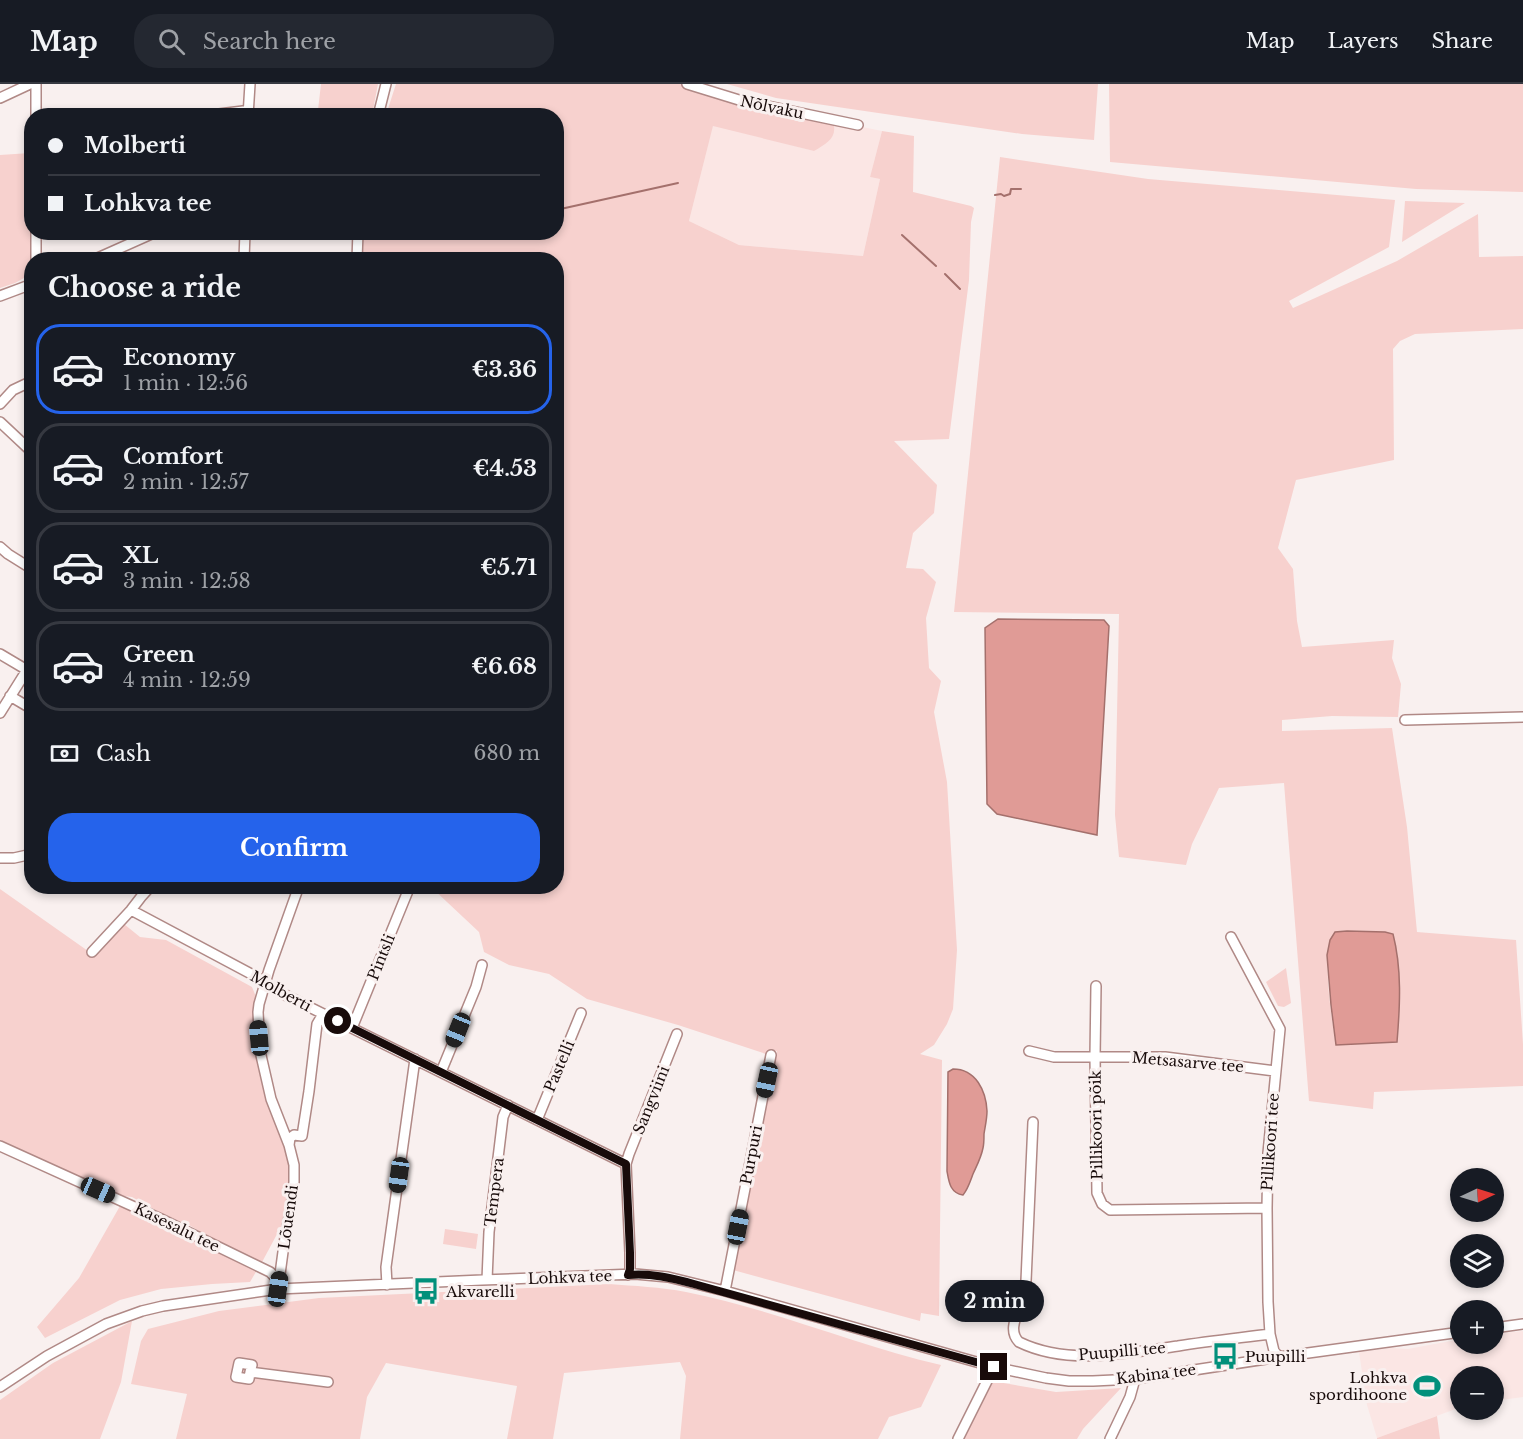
<!DOCTYPE html>
<meta charset="utf-8">
<style>
body{margin:0;font-family:"Libre Baskerville",serif;background:#242831;color:#f1f3f6;height:100vh;display:flex;flex-direction:column;font-size:22px;white-space:nowrap}
*{box-sizing:border-box;margin:0}
p{font-size:20px;color:#9ea1a6}
.icon{flex:none;width:33px;height:33px;fill:none;stroke:currentColor;stroke-width:2;stroke-linecap:round;stroke-linejoin:round}
.map{position:relative;flex:1;overflow:hidden}
.details{position:absolute;left:24px;top:168px;width:540px;height:642px;display:flex;flex-direction:column;background:#171b24;border-radius:24px;box-shadow:0 3px 9px #0003}
.details>*{flex:none}
.hud{position:absolute;left:24px;top:24px;width:540px;height:132px;border-radius:24px;box-shadow:0 3px 9px #0003;display:grid;align-content:center;height:132px;padding:0 24px;background:#171b24}
.needle{width:39px;rotate:86deg}
.controls{position:absolute;left:1450px;top:1084px;display:grid;gap:12px}
.controls a{display:grid;place-items:center;width:54px;height:54px;border-radius:50%;background:#171b24;box-shadow:0 3px 9px #0003;font-size:30px}
.end{position:absolute;width:27px;height:27px;margin:-14px;border:8px solid #180b0a;background:#fff;box-shadow:0 0 0 3px #fff}
.from{border-radius:50%}
.bubble{position:absolute;height:42px;border-radius:21px;background:#171b24;box-shadow:0 3px 9px #0003;font-size:20px;font-weight:800;line-height:42px;text-align:center}
.car{position:absolute;width:18px;height:36px;margin:-18px -9px;border-radius:8px;box-shadow:0 0 4px 2px #0007;background:linear-gradient(#222 24%,#8ab4d8 0 40%,#222 0 76%,#8ab4d8 0 86%,#222 0)}
.hud b{display:flex;align-items:center;gap:21px;height:57px;font-size:22px}
.hud b+b{border-top:2px solid #363941}
.hud i{width:15px;height:15px;background:#f1f3f6}
ul{padding:0;list-style:none}
li{display:flex;align-items:center;gap:18px;height:90px;margin:0 12px 9px;padding:0 12px;border:3px solid #363941;border-radius:24px}
li div{flex:1}
li b{display:block;font-size:22px}
li em{font-style:normal;font-weight:800}
li.selected{border-color:#2563eb}
li>.icon{width:54px;height:54px;stroke-width:1.5}
h2{padding:0 24px;font-size:27px;line-height:72px}
.pay{display:flex;align-items:center;gap:15px;height:66px;padding:0 24px;font-size:22px}
.pay p{margin-inline-start:auto}
.action{display:flex;gap:12px;margin-top:auto;padding:12px 24px}
.action a{flex:1;height:69px;border-radius:24px;background:#2563eb;color:#fff;font-size:24px;font-weight:800;line-height:69px;text-align:center}
header{display:flex;align-items:center;gap:36px;box-sizing:border-box;height:84px;padding:0 30px;background:#171b24;border-bottom:2px solid #363941}
header strong{font-size:28px}
nav{display:flex;gap:33px;margin-inline-start:auto;font-size:21px}
.search{width:420px;height:54px;background:#242831;display:flex;align-items:center;gap:15px;box-sizing:border-box;padding:0 21px;border-radius:24px;color:#9ea1a6;font-size:22px}
.map>svg:first-child{display:block}
.built{fill:#fbe6e4}
.green{fill:#f7d1ce;fill-rule:evenodd}
.water{fill:#e09b96;stroke:#a4706c;stroke-width:1.5}
.lines{fill:none;stroke-linecap:round;stroke-linejoin:round}
.stream{stroke:#a4706c;stroke-width:2}
.minor-casing{stroke:#b08986;stroke-width:12}
.minor{stroke:#fff;stroke-width:9}
.route{stroke:#180b0a;stroke-width:8}
.labels{text-anchor:middle;dominant-baseline:central;stroke-width:6;stroke-linejoin:round;paint-order:stroke}
.street-label{font-size:15px;fill:#180b0a;stroke:#f9f0ef}
.poi-label{font-size:15px;fill:#180b0a;stroke:#f9f0ef;text-anchor:start}
</style>
<header>
<strong>Map</strong>
<div class="search"><svg class="icon" aria-label="search" viewBox="0 0 24 24"><circle cx="10" cy="10" r="6"/><path d="M15 15l6 6"/></svg>Search here</div>
<nav><a>Map</a><a>Layers</a><a>Share</a></nav>
</header>
<div class="map">
<svg width="1523" height="1355" viewBox="0 0 1523 1355">
<rect width="100%" height="100%" fill="#f9f0ef"/>
<!-- built -->
<path class="built" d="M833,37L882,47L870,93L880,95L863,172L739,161L689,137L713,41L814,67Z
M1523,1247V1313L1494,1317V1293H1461V1323L1377,1354L1367,1321L1359,1268L1390,1264L1408,1265L1461,1255V1260H1494V1250Z"/>
<!-- green -->
<path class="green" d="M321,0H378L373,26H318Z
M396,0H682L723,13L833,37C838,54 827,59 814,67L713,42L689,137L739,161L863,172L880,95L870,93L882,47L914,52L913,108L971,122L974,124L971,138L969,196L949,355L894,357L937,401L934,429L913,449L906,484L923,485L936,498L926,534L929,584L941,597L934,628L947,698L957,866L953,925L947,940L934,961L920,970L942,976L939,1232L921,1229L920,1237L733,1186L777,967L769,971L678,941L587,915L549,890L509,881L484,868L479,848L431,803L556,802V176H361L363,149L556,148V32L386,31Z
M727,0H1098L1094,56L1022,50L776,14Z
M1109,0H1523V108L1416,105L1110,78Z
M30,69L31,190L15,199L0,204V71Z
M1000,73L1148,95L1395,116L1389,163L1289,217L1293,224L1397,177L1478,130L1479,173L1523,172V245L1415,250L1400,257L1393,265L1394,376L1296,396L1278,464L1293,485L1297,537L1302,563L1394,556L1392,574L1401,600L1398,633L1332,632L1282,636V647L1392,644L1407,743L1417,848L1516,856L1523,960V1002L1374,1008L1373,1025L1309,1017L1284,699L1219,704L1192,760L1186,781L1119,773L1115,731L1119,530L954,528ZM1330,856L1397,865L1399,898L1397,958L1336,961C1331,929 1324,889 1330,856Z
M1405,117L1465,119L1402,158Z
M0,805L88,867L119,836L140,853L166,856L252,903L259,920L260,967L289,1061L291,1124L261,1180L236,1169L189,1141L168,1133L132,1113L124,1112L0,1056Z
M1286,884L1291,919L1284,923L1278,922L1266,898Z
M120,1122L245,1177L257,1186L250,1198L212,1200L161,1205L120,1216L45,1254L37,1243L79,1194Z
M445,1145L478,1150L476,1165L443,1160Z
M609,1200C634,1202 661,1203 686,1208C773,1225 855,1261 941,1281L921,1323L889,1333L878,1355H680L686,1292L680,1278L564,1289L553,1355H507L517,1302L386,1279L367,1313L360,1355H176L187,1310L131,1300L141,1257L148,1245L219,1227L319,1214Z
M132,1237L121,1298L100,1355H0V1316L53,1279Z
M992,1297L1056,1308L1121,1304L1083,1345L1077,1355H964Z
M1437,1332L1440,1355H1377V1354Z"/>
<!-- water -->
<path class="water" d="M998,535L1104,536L1109,542L1097,751L997,730L987,720L985,544Z
M1347,847L1385,848L1393,850C1402,885 1400,922 1397,958L1336,961L1331,921L1327,871L1330,856L1335,848Z
M953,985C976,985 986,1007 987,1027C987,1035 985,1043 984,1050C984,1055 984,1060 983,1064C981,1074 977,1081 973,1090C970,1098 968,1105 963,1111C950,1109 949,1098 947,1087L948,988Z"/>
<g class="lines">
<!-- stream -->
<path class="stream" d="M995,111L1001,110L1004,112L1010,110L1011,105H1021
M556,126L678,99
M902,151L936,182
M945,190L960,205"/>
<defs>
<path id="minor" d="M687,0L739,16L858,41
M0,14L30,0
M36,32V0
M203,32L243,27L248,28L256,32
M248,32L250,0
M378,32L386,0
M36,176V148
M93,176L156,148
M244,176L245,148
M357,176L358,148
M0,212L32,200
M0,320L13,306L32,297
M0,338L32,368
M0,463L8,470L32,485
M0,570L27,586
M10,612L32,625
M0,629L32,578
M1405,636L1523,633
M0,774H14L32,770
M131,826L255,892L277,907L626,1080
M1231,853L1280,945L1268,1069L1267,1124L1268,1218L1270,1250L1274,1267L1279,1273
M92,868L131,826L141,813L151,802
M1096,902L1095,973L1097,1109L1102,1120L1110,1126L1267,1124
M352,944L410,802
M1029,967L1054,973H1165L1275,987
M441,988L476,903L482,881
M537,1036L581,929
M1033,1038L1026,1197C1025,1204 1024,1210 1022,1216C1018,1230 1007,1246 1019,1258C1068,1282 1126,1269 1178,1262C1209,1257 1239,1254 1270,1250
M289,1061L290,1054L294,1051L302,1052L309,1007L317,940L323,930
M0,1062L161,1135L270,1188L276,1194L277,1203
M628,1191L630,1185V1169L626,1080L629,1070L677,950
M487,1196L489,1148L503,1033L508,1021
M387,1201L386,1183L415,975
M278,1205L285,1153L291,1124L294,1098V1081L289,1061L271,1015L260,967L258,928L259,920L269,886L299,802
M725,1207L771,971
M1494,1244L1523,1240
M250,1288L252,1281L239,1279L236,1293L249,1295L250,1288L328,1298
M0,1303L47,1272L106,1240L142,1227L163,1222L278,1205L482,1196L635,1190L668,1193L725,1207L994,1283L1046,1294L1069,1297H1093L1135,1295L1279,1273L1461,1248
M958,1355L994,1283
M1110,1355L1130,1313L1135,1295"/>
</defs>
<!-- minor casing -->
<use href="#minor" class="minor-casing"/>
<!-- minor -->
<use href="#minor" class="minor"/>
</g>
<g class="lines">
<!-- route -->
<path class="route" d="M338,937L626,1080L630,1169V1185L628,1191C651,1189 672,1194 694,1200L994,1283"/>
</g>
<!-- icons -->
<defs>
<symbol id="bus-bare" viewBox="-9 -9 18 18"><path d="M-5-6H5V4H4V6H2V4H-2V6H-4V4H-5ZM-3.5-4V0h7V-4ZM-3.5 1.2v1.5H-2V1.2ZM2 1.2v1.5H3.5V1.2Z" fill="#02907b" stroke="#f9f0ef" stroke-width="2.5" paint-order="stroke"/></symbol>
<symbol id="stadium-bare" viewBox="-9 -9 18 18"><path d="M0-5a6.5 5 0 1 0 0 10a6.5 5 0 1 0 0-10ZM-3.5-1.8h7v3.6h-7Z" fill="#02907b" stroke="#f9f0ef" stroke-width="2.5" paint-order="stroke"/></symbol>
</defs>
<g fill-rule="evenodd">
<use href="#bus-bare" x="407" y="1188" width="38" height="38"/>
<use href="#bus-bare" x="1206" y="1253" width="38" height="38"/>
<use href="#stadium-bare" x="1408" y="1283" width="38" height="38"/>
</g>
<g class="labels">
<!-- street labels -->
<g class="street-label">
<text transform="translate(772 23) rotate(12)">Nõlvaku</text>
<text transform="translate(381 873) rotate(-68)">Pintsli</text>
<text transform="translate(281 907) rotate(29)">Molberti</text>
<text transform="translate(1188 978) rotate(5)">Metsasarve tee</text>
<text transform="translate(559 982) rotate(-67)">Pastelli</text>
<text transform="translate(651 1016) rotate(-68)">Sangviini</text>
<text transform="translate(1096 1041) rotate(-91)">Pillikoori põik</text>
<text transform="translate(1270 1058) rotate(-86)">Pillikoori tee</text>
<text transform="translate(751 1071) rotate(-79)">Purpuri</text>
<text transform="translate(494 1108) rotate(-83)">Tempera</text>
<text transform="translate(288 1133) rotate(-82)">Lõuendi</text>
<text transform="translate(177 1143) rotate(26)">Kasesalu tee</text>
<text transform="translate(570 1193) rotate(-2)">Lohkva tee</text>
<text transform="translate(1122 1267) rotate(-5)">Puupilli tee</text>
<text transform="translate(1156 1290) rotate(-7)">Kabina tee</text>
</g>
<!-- poi labels -->
<g class="poi-label">
<text x="446" y="1207">Akvarelli</text>
<text x="1245" y="1272">Puupilli</text>
<text x="1407" y="1293" text-anchor="end">Lohkva<tspan x="1407" dy="17">spordihoone</tspan></text>
</g>
</g>
</svg>
<div class="controls">
<a><svg class="needle" viewBox="-14 -14 28 28"><path d="M0-13l5 13h-10z" fill="#e53935"/><path d="M0 13l5-13h-10z" fill="#9ea1a6"/></svg></a>
<a><svg class="icon" aria-label="layers" viewBox="0 0 24 24"><path d="M12 4l9 5-9 5-9-5zM3 14l9 5 9-5"/></svg></a>
<a>+</a>
<a>−</a>
</div>
<i class="end from" style="left:338px;top:937px"></i>
<i class="end" style="left:994px;top:1283px"></i>
<div class="bubble" style="left:945px;top:1196px;width:99px">2 min</div>
<i class="car" style="left:458px;top:946px;rotate:202deg"></i>
<i class="car" style="left:259px;top:954px;rotate:355deg"></i>
<i class="car" style="left:767px;top:996px;rotate:192deg"></i>
<i class="car" style="left:399px;top:1091px;rotate:188deg"></i>
<i class="car" style="left:98px;top:1106px;rotate:114deg"></i>
<i class="car" style="left:738px;top:1143px;rotate:11deg"></i>
<i class="car" style="left:278px;top:1205px;rotate:8deg"></i>
<div class="hud">
<b><i class="from"></i>Molberti</b>
<b><i></i>Lohkva tee</b>
</div>
<section class="details">
<h2>Choose a ride</h2>
<ul>
<li class="selected"><svg class="icon" aria-label="car" viewBox="0 0 24 24"><path d="M5 17H2v-5l4-1 3-4h7l3 4 3 1v5h-3M9 17h6M6 11h13"/><circle cx="7" cy="17" r="2"/><circle cx="17" cy="17" r="2"/></svg><div><b>Economy</b><p>1 min · 12:56</p></div><em>€3.36</em></li>
<li><svg class="icon" aria-label="car" viewBox="0 0 24 24"><path d="M5 17H2v-5l4-1 3-4h7l3 4 3 1v5h-3M9 17h6M6 11h13"/><circle cx="7" cy="17" r="2"/><circle cx="17" cy="17" r="2"/></svg><div><b>Comfort</b><p>2 min · 12:57</p></div><em>€4.53</em></li>
<li><svg class="icon" aria-label="car" viewBox="0 0 24 24"><path d="M5 17H2v-5l4-1 3-4h7l3 4 3 1v5h-3M9 17h6M6 11h13"/><circle cx="7" cy="17" r="2"/><circle cx="17" cy="17" r="2"/></svg><div><b>XL</b><p>3 min · 12:58</p></div><em>€5.71</em></li>
<li><svg class="icon" aria-label="car" viewBox="0 0 24 24"><path d="M5 17H2v-5l4-1 3-4h7l3 4 3 1v5h-3M9 17h6M6 11h13"/><circle cx="7" cy="17" r="2"/><circle cx="17" cy="17" r="2"/></svg><div><b>Green</b><p>4 min · 12:59</p></div><em>€6.68</em></li>
</ul>
<div class="pay"><svg class="icon" aria-label="cash" viewBox="0 0 24 24"><path d="M3 7h18v10H3z"/><circle cx="12" cy="12" r="2"/></svg>Cash<p>680 m</p></div>
<div class="action"><a>Confirm</a></div>
</section>
</div>
